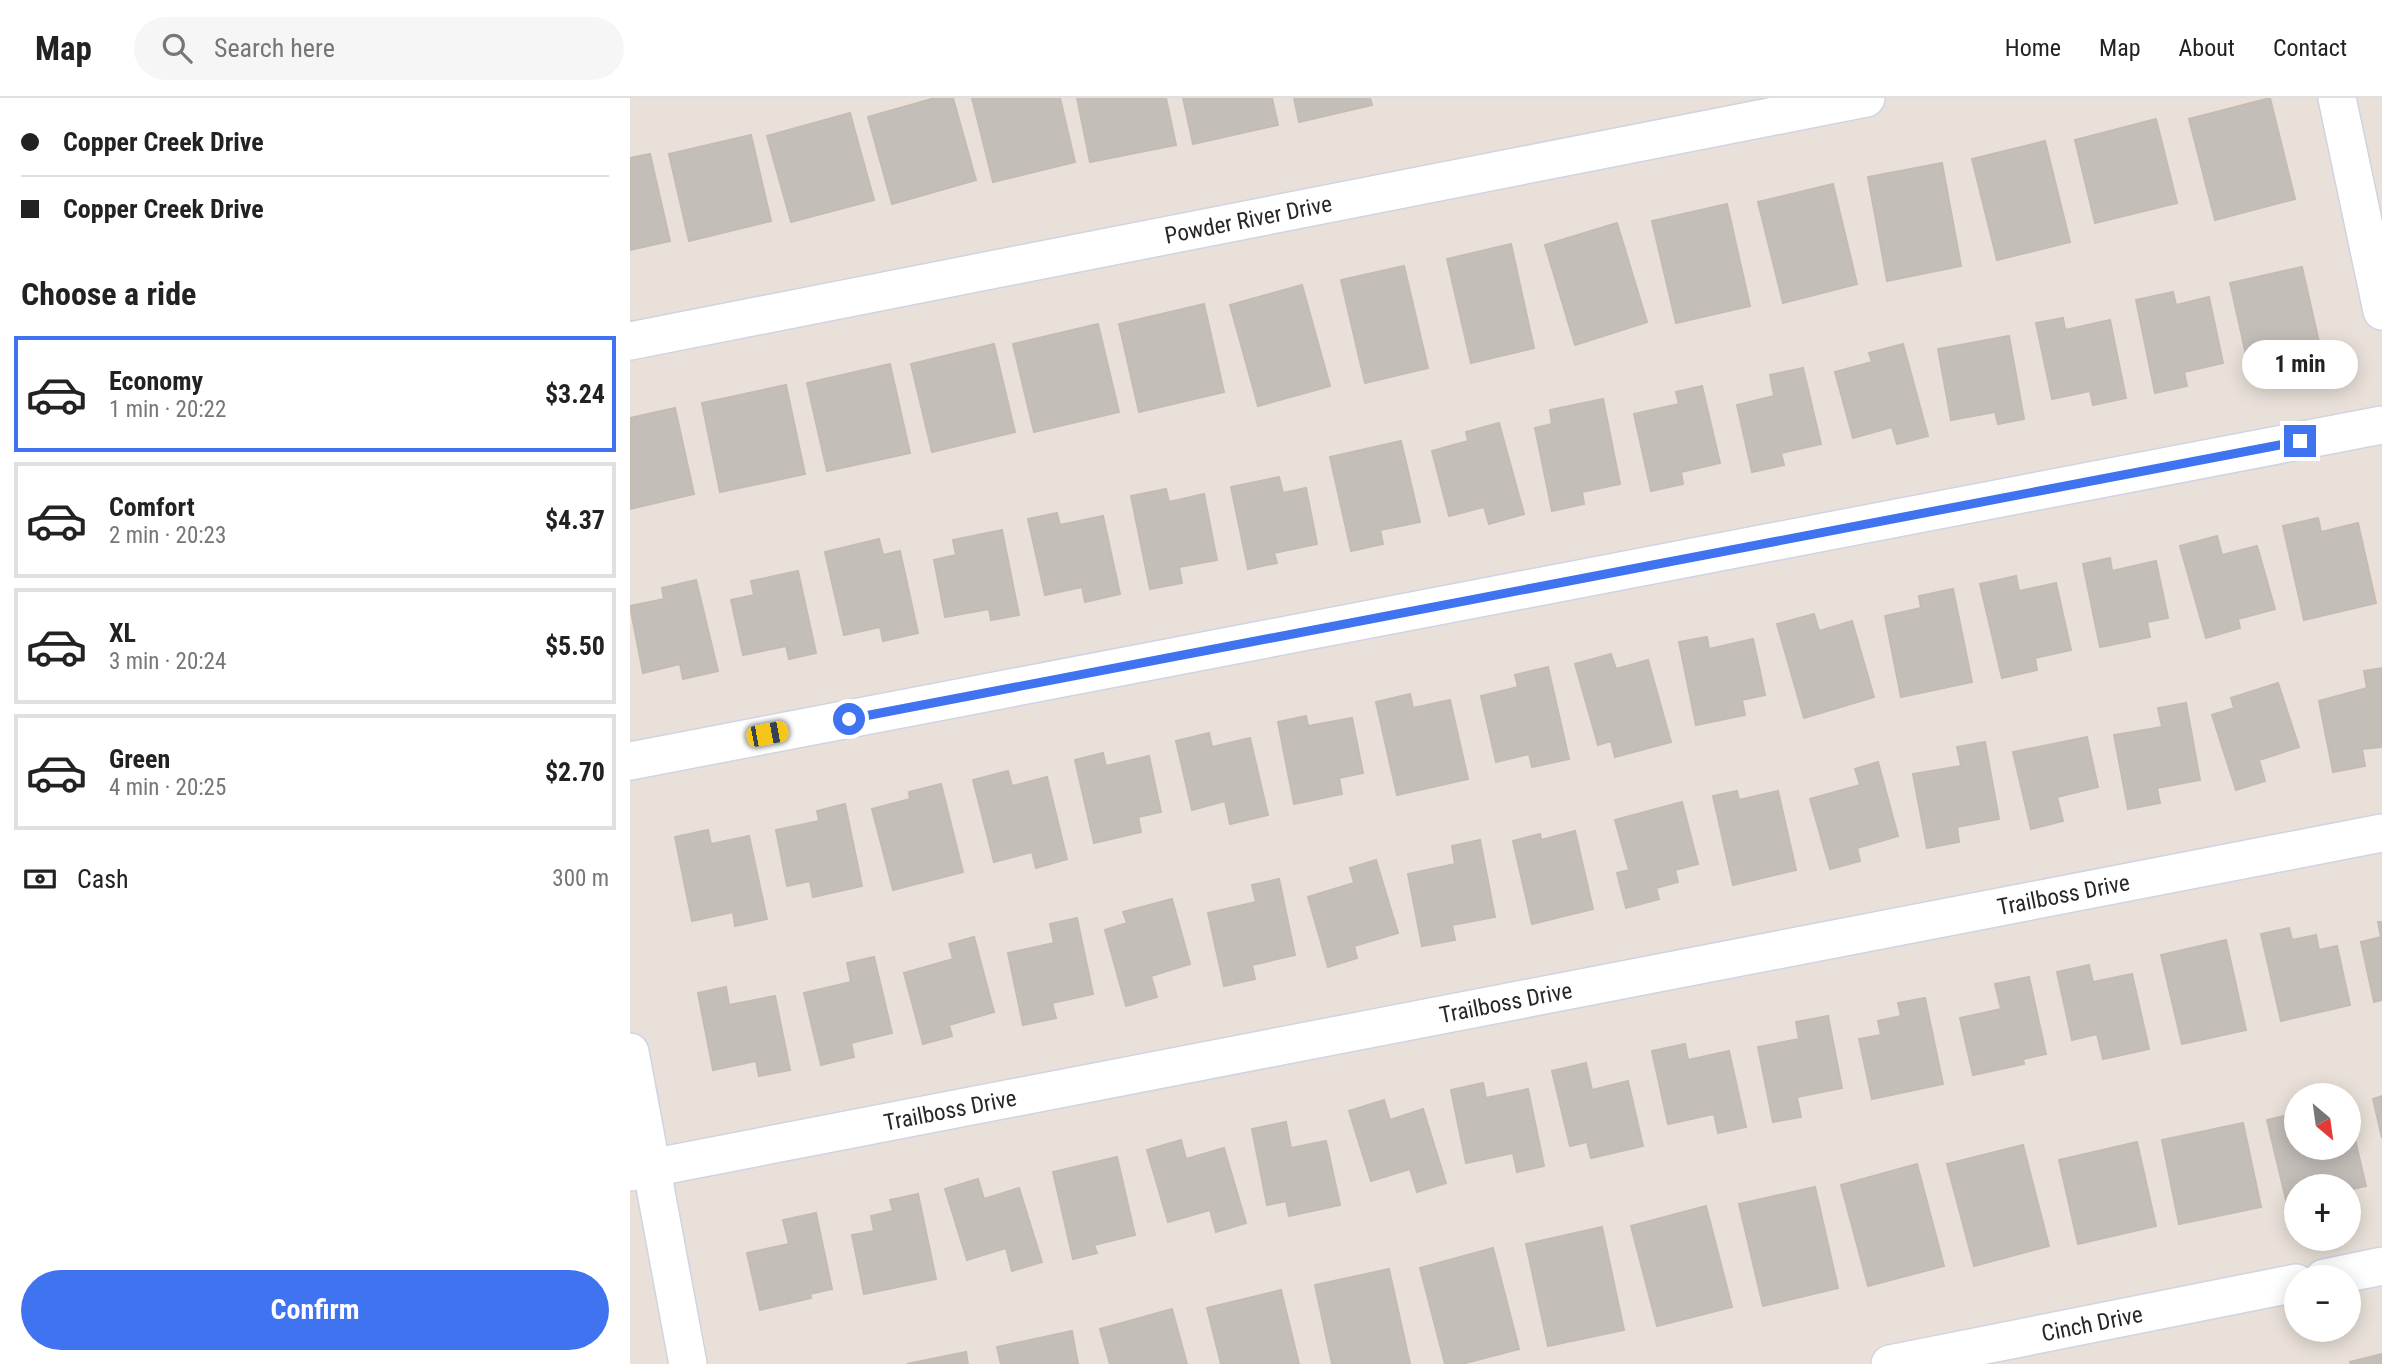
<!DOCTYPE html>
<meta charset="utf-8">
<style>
body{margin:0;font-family:"Roboto Condensed",sans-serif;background:#f6f6f6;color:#222;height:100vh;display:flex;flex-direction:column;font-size:26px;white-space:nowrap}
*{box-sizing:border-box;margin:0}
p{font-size:23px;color:#767676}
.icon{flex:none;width:38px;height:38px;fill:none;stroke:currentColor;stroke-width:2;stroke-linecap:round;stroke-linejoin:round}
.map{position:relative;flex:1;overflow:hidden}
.side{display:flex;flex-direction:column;background:#fff;width:630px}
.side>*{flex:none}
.guide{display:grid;align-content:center;height:154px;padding:0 21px;background:#fff}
.needle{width:46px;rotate:151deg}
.buttons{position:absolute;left:1654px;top:985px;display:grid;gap:14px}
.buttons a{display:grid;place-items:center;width:77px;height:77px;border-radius:50%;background:#fff;box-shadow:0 4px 18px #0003;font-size:35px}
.end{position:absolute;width:32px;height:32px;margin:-16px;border:9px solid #4073ef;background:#fff;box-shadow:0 0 0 4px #fff}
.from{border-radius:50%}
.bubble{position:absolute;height:49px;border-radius:24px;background:#fff;box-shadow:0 4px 18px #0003;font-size:23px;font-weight:700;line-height:49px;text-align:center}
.car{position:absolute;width:21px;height:42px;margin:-21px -10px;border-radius:9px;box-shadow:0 0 5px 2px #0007;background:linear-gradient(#f5c518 24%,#345 0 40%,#f5c518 0 76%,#345 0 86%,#f5c518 0)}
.guide b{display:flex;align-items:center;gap:24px;height:66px;font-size:26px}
.guide b+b{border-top:2px solid #e0e0e0}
.guide i{width:18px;height:18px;background:#222}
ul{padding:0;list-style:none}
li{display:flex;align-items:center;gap:21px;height:116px;margin:0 14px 10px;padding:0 7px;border:4px solid #e0e0e0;border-radius:0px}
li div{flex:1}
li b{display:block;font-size:26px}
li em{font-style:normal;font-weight:700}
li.selected{border-color:#4073ef}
li>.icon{width:63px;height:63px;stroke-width:1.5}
h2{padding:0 21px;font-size:32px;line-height:84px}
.pay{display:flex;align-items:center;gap:18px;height:77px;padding:0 21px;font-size:26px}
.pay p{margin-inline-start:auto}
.primary-button{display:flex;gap:14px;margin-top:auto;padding:14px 21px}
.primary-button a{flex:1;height:80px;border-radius:42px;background:#4073ef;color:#fff;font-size:28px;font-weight:700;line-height:80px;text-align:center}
header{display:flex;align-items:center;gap:42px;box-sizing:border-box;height:98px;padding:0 35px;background:#fff;border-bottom:2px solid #e0e0e0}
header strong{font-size:33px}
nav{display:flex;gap:38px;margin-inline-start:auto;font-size:24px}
.search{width:490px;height:63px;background:#f6f6f6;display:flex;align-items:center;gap:18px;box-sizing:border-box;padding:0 24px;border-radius:38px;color:#767676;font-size:26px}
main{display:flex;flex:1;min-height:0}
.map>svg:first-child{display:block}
.building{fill:#c4beb9;stroke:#c4bcb3;stroke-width:2}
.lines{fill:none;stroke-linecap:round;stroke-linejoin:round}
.minor-casing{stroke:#cfd4e0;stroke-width:40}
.minor{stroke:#fff;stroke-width:37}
.route{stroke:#4073ef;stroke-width:9}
.labels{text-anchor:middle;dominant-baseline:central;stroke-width:7;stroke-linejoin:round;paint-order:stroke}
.street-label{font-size:23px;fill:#272727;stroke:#fff}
</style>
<header>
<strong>Map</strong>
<div class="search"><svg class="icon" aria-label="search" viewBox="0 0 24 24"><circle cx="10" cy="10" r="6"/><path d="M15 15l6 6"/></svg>Search here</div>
<nav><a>Home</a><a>Map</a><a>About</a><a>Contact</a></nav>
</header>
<main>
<section class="side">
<div class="guide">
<b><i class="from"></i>Copper Creek Drive</b>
<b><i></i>Copper Creek Drive</b>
</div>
<h2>Choose a ride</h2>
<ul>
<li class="selected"><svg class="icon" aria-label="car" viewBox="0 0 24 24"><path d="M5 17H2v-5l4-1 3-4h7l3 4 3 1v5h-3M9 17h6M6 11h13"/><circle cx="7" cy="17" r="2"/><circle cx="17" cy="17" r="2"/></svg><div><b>Economy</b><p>1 min · 20:22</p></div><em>$3.24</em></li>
<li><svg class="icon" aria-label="car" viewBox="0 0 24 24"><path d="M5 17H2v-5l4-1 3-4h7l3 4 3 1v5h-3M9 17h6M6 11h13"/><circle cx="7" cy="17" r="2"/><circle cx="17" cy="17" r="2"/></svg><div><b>Comfort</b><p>2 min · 20:23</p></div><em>$4.37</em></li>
<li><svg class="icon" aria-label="car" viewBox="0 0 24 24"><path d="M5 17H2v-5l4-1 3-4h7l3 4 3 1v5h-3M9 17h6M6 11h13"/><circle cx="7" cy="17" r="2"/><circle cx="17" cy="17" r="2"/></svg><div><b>XL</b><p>3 min · 20:24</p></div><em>$5.50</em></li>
<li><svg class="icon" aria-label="car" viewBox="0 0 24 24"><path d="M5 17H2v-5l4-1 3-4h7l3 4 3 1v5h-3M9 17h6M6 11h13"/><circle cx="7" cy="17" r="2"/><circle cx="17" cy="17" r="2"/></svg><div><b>Green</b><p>4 min · 20:25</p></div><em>$2.70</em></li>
</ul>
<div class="pay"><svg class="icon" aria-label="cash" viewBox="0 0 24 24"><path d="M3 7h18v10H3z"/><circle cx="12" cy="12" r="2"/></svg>Cash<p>300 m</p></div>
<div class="primary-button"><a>Confirm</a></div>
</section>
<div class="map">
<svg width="1752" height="1266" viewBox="0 0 1752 1266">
<rect width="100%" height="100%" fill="#e9e1d9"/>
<!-- building -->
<path class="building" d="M305,0H323L346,82L262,106L238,19Z
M342,0H430L445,64L363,84Z
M447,0H536L546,47L460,64Z
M553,0H642L648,27L563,46Z
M664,0H740L742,7L669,24Z
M1640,0L1665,101L1585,122L1559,21Z
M220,15L244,102L161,124L137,38Z
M1526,21L1547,105L1465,125L1445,42Z
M121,37L141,123L59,143L39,56Z
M1415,43L1440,144L1367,162L1342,61Z
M20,56L40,143L0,152V60Z
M1312,65L1331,168L1257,183L1238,79Z
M1203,86L1227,186L1153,205L1128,104Z
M1097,106L1120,208L1046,225L1022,123Z
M987,125L1017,224L945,247L915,147Z
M881,146L904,250L841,265L817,161Z
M774,168L798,270L735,285L711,182Z
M1672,169L1691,253L1651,262L1653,272L1621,279L1600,185Z
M672,187L700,288L628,308L600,207Z
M1543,194L1546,207L1579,199L1593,265L1554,274L1557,288L1525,295L1506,202Z
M574,206L594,294L509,314L489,226Z
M1433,220L1435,232L1480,222L1496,300L1463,307L1460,293L1422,301L1406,225Z
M468,226L489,314L404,334L383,246Z
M1379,238L1394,321L1368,326L1365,314L1321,322L1308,251Z
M364,246L385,334L302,354L281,266Z
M1273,246L1298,338L1267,346L1262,329L1223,340L1205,274L1242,264L1239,255Z
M260,266L280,355L197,373L177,285Z
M1173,270L1191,346L1151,355L1154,367L1122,374L1107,307L1144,298L1140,277Z
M156,287L175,376L90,394L72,305Z
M1072,288L1090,365L1051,374L1053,386L1021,393L1004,316L1049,306L1046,294Z
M973,301L990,386L952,394L954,406L922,413L905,330L922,326L920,312Z
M45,310L64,396L0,411V320Z
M869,325L894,416L859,426L854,409L819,418L802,353L838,343L836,334Z
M771,343L790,424L750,432L753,446L721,453L700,359Z
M649,379L653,395L676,390L687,446L644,455L647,465L618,471L601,389Z
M536,391L539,404L574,396L587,462L549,469L552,485L520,491L501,398Z
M427,415L430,427L473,418L490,496L455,504L452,489L415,497L398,421Z
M1688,420L1691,434L1728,425L1746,505L1674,522L1653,428Z
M372,432L389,517L361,522L359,511L315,519L304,462L326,457L323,442Z
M1587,438L1592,457L1627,448L1645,511L1608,521L1610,530L1576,540L1550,448Z
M249,441L253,457L270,453L288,535L253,543L250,529L214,537L195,454Z
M1480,460L1482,473L1526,463L1538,520L1517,524L1520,539L1470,549L1453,466Z
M168,473L186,555L159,561L156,548L113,557L101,502L124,497L121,483Z
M1386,478L1389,493L1426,485L1441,552L1405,560L1407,572L1372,580L1350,486Z
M66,482L88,573L53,581L50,566L13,575L0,508L34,501L32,490Z
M1323,491L1342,584L1271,599L1255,518L1291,510L1289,498Z
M1184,516L1189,533L1222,523L1244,599L1174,620L1147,526Z
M1077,539L1079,551L1123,541L1135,597L1112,602L1115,617L1066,627L1049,544Z
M981,556L986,571L1018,562L1041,644L985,659L981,643L968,647L945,566Z
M918,569L939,661L902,669L899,656L866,664L851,598L888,589L885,577Z
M1752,570V649L1732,651L1735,668L1703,674L1689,603L1737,590L1734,573Z
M1648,585L1669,649L1629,662L1635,683L1606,692L1582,617L1604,610L1601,600Z
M780,596L783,610L820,602L838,681L767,697L746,604Z
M1556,605L1570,682L1527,690L1530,705L1498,711L1484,637L1532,629L1528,610Z
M676,618L678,628L722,620L733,675L709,680L712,696L664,706L648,624Z
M579,635L582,649L620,640L638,717L600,726L595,703L562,712L546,643Z
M1457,639L1468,689L1427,699L1433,723L1401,731L1383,654Z
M1355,644L1369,721L1327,729L1329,744L1297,750L1283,676L1331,668L1327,649Z
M473,655L476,668L519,658L531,714L508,719L511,734L464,745L445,662Z
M1248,664L1268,738L1227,750L1230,763L1200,771L1180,701L1230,687L1225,671Z
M378,673L382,688L417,679L437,761L406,770L402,754L364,764L343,682Z
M311,686L333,774L263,792L242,711L280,701L279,694Z
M1107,693L1109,702L1148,693L1166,772L1103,787L1083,698Z
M1052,704L1068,766L1045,772L1048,784L1026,790L1029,801L996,810L987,775L999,772L985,722Z
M215,706L232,788L183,799L180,783L157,788L146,732L189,723L187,713Z
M78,732L81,746L119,738L137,821L105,828L103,814L62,823L45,739Z
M945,733L963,811L902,826L883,743L910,736L911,742Z
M850,742L865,819L822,827L825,842L792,848L778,776L825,766L822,748Z
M746,762L768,835L724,848L727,860L698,869L678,799L724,785L720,770Z
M649,781L665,857L622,867L625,881L594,888L578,815L626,804L622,787Z
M542,801L560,866L521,878L527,899L496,908L475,832L497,825L493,814Z
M447,820L463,896L422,905L426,920L393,927L378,855L424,845L420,826Z
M1748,824H1752V902L1744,904L1731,844L1751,839Z
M1659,830L1662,842L1686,837L1689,852L1707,848L1720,907L1651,923L1631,836Z
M344,839L364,914L319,927L322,938L293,946L274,875L323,861L319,846Z
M1596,842L1616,932L1552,946L1531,857Z
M244,859L262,935L221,945L224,959L191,967L174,895L221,884L217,865Z
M1459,867L1463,884L1502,876L1519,951L1473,961L1467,936L1442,942L1427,874Z
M1399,879L1416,956L1393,961L1394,966L1343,977L1330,920L1371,911L1365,886Z
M96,889L99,907L145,898L160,972L129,978L126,963L83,972L68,895Z
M1295,900L1313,986L1242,1001L1229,941L1251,937L1248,923L1271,918L1268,905Z
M1198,918L1212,990L1167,999L1171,1019L1143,1024L1128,949L1169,941L1166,924Z
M1055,946L1058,962L1099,953L1116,1029L1088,1035L1084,1016L1038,1026L1022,953Z
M956,965L962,992L998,983L1013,1048L961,1060L957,1044L940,1048L922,973Z
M853,985L856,1000L898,991L914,1068L887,1074L883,1055L836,1065L821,992Z
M1752,998V1040L1743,1001Z
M754,1002L760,1022L793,1011L816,1085L787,1094L780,1071L741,1083L719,1013Z
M1718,1012L1736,1088L1718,1092V1088H1666V1104L1657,1106L1637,1022L1666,1015V1050H1718Z
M656,1024L661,1050L696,1043L710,1107L659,1118L656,1103L637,1107L622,1031Z
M1613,1025L1631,1109L1549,1126L1532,1042Z
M551,1042L556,1061L594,1050L616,1125L586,1134L580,1112L538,1124L517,1052Z
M1507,1044L1526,1128L1448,1146L1429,1062Z
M1393,1047L1419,1148L1344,1168L1317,1066Z
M487,1059L505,1137L464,1147L467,1155L443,1161L423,1074Z
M1287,1066L1314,1168L1238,1188L1211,1087Z
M348,1081L354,1101L389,1090L412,1164L382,1173L376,1150L337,1162L315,1091Z
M1185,1089L1208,1190L1133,1208L1109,1106Z
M288,1096L306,1181L234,1196L222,1137L244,1133L241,1118L263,1113L260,1102Z
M1076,1108L1102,1209L1027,1228L1001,1128Z
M186,1115L202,1191L180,1196L181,1200L130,1212L117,1155L159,1146L153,1122Z
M972,1129L994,1232L918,1248L896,1146Z
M863,1150L889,1251L832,1266H815L790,1170Z
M759,1171L780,1266H702L685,1187Z
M651,1192L669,1266H591L577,1210Z
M542,1211L557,1266H480L470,1231Z
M442,1233L448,1266H371L367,1249Z
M336,1254L338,1266H277Z
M1752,1256V1266H1721L1720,1264Z"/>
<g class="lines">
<defs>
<g id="minor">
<path d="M1707,0L1752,213"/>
<path id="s1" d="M0,243L1236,0"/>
<path d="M0,663L1752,327"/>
<path d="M0,954L58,1266"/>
<path id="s2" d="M0,1074L1752,735"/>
<path d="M1694,1180L1752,1168"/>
<path id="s3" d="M1260,1266L1666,1185"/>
</g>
</defs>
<!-- minor casing -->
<use href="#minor" class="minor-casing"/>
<!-- minor -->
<use href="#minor" class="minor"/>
</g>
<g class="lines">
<!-- route -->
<path class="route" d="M219,621L1670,343"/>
</g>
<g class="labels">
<!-- street labels -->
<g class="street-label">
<text stroke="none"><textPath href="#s1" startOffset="630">Powder River Drive</textPath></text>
<text stroke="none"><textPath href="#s2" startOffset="1460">Trailboss Drive</textPath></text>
<text stroke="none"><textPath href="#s2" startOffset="892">Trailboss Drive</textPath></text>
<text stroke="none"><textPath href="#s2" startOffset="326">Trailboss Drive</textPath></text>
<text stroke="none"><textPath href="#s3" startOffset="206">Cinch Drive</textPath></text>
</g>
</g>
</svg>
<div class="buttons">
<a><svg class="needle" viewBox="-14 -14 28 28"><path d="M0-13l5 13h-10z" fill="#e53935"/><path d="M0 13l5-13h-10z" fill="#767676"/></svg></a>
<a>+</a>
<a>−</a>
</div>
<i class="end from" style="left:219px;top:621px"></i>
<i class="end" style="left:1670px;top:343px"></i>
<div class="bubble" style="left:1612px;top:242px;width:116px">1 min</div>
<i class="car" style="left:137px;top:636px;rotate:79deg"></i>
</div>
</main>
